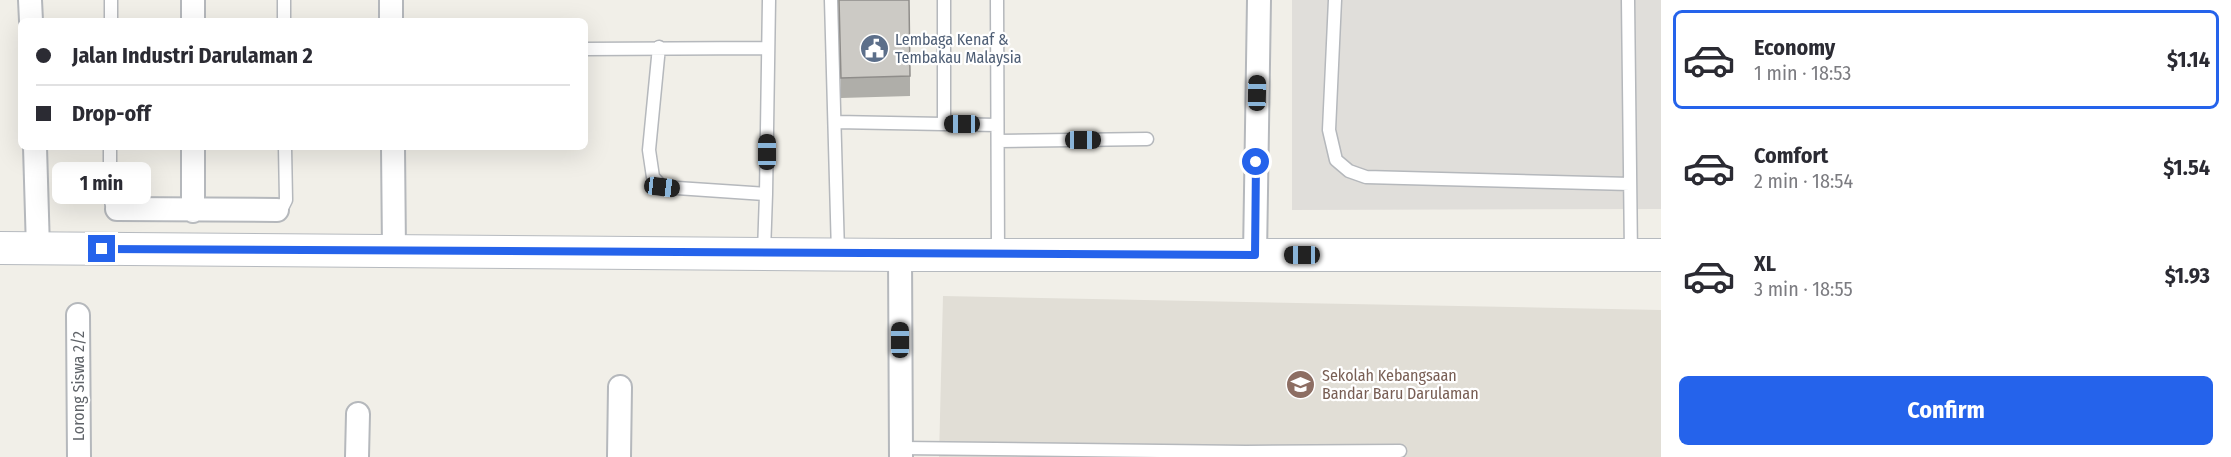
<!DOCTYPE html>
<meta charset="utf-8">
<style>
body{margin:0;font-family:"Fira Sans Condensed",sans-serif;background:#f2f2f3;color:#2b2b33;height:100vh;display:flex;flex-direction:column;font-size:22px;white-space:nowrap}
*{box-sizing:border-box;margin:0}
p{font-size:20px;color:#7c7c81}
.icon{flex:none;width:33px;height:33px;fill:none;stroke:currentColor;stroke-width:2;stroke-linecap:round;stroke-linejoin:round}
.map{position:relative;flex:1;overflow:hidden}
.details{display:flex;flex-direction:column;background:#fff;width:570px}
.details>*{flex:none}
.banner{position:absolute;left:18px;top:18px;width:570px;height:132px;border-radius:9px;box-shadow:0 6px 24px #0002;display:grid;align-content:center;height:132px;padding:0 18px;background:#fff}
.end{position:absolute;width:27px;height:27px;margin:-14px;border:8px solid #2563eb;background:#fff;box-shadow:0 0 0 3px #fff}
.from{border-radius:50%}
.bubble{position:absolute;height:42px;border-radius:9px;background:#fff;box-shadow:0 6px 24px #0002;font-size:20px;font-weight:700;line-height:42px;text-align:center}
.car{position:absolute;width:18px;height:36px;margin:-18px -9px;border-radius:8px;box-shadow:0 0 4px 2px #0007;background:linear-gradient(#222 24%,#8ab4d8 0 40%,#222 0 76%,#8ab4d8 0 86%,#222 0)}
.banner b{display:flex;align-items:center;gap:21px;height:57px;font-size:22px}
.banner b+b{border-top:2px solid #e1e1e2}
.banner i{width:15px;height:15px;background:#2b2b33}
ul{padding:10px 0 0;list-style:none}
li{display:flex;align-items:center;gap:18px;height:99px;margin:0 12px 9px;padding:0 6px;border:3px solid transparent;border-radius:9px}
li div{flex:1}
li b{display:block;font-size:22px}
li em{font-style:normal;font-weight:700}
li.current{border-color:#2563eb}
li>.icon{width:54px;height:54px;stroke-width:1.5}
.primary-button{display:flex;gap:12px;margin-top:auto;padding:12px 18px}
.primary-button a{flex:1;height:69px;border-radius:9px;background:#2563eb;color:#fff;font-size:24px;font-weight:700;line-height:69px;text-align:center}
main{display:flex;flex:1;min-height:0}
.map>svg:first-child{display:block}
.industrial{fill:#e0deda}
.education{fill:#e1ded6}
.lines{fill:none;stroke-linecap:round;stroke-linejoin:round}
.lane-casing{stroke:#b5b8bc;stroke-width:15}
.street-casing{stroke:#b5b8bc;stroke-width:26}
.secondary-casing{stroke:#b6babf;stroke-width:34}
.lane{stroke:#fff;stroke-width:12}
.street{stroke:#fff;stroke-width:22}
.secondary{stroke:#fff;stroke-width:32}
.wall{fill:#afaea9}
.building{fill:#cccac5;stroke:#8f8d8a;stroke-width:1.5}
.route{stroke:#2563eb;stroke-width:8}
.labels{text-anchor:middle;dominant-baseline:central;stroke-width:4.5;stroke-linejoin:round;paint-order:stroke}
.service-label{font-size:16px;fill:#4e5e75;stroke:#fff;text-anchor:start}
.education-label{font-size:16px;fill:#785e54;stroke:#fff;text-anchor:start}
.street-label{font-size:16px;fill:#5f6368;stroke:#fff}
</style>
<main>
<div class="map">
<svg width="1661" height="457" viewBox="0 0 1661 457">
<rect width="100%" height="100%" fill="#f1efe8"/>
<!-- industrial -->
<path class="industrial" d="M1292,0H1661V209L1292,210Z"/>
<!-- education -->
<path class="education" d="M943,296L1661,310V457H939Z"/>
<g class="lines">
<defs>
<path id="lane" d="M284,0V21
M831,0L838,253
M997,0L998,254
M1335,0L1329,130L1336,160L1349,171L1366,177L1630,184
M1628,0L1631,255
M111,21V0
M659,47L649,150L653,177L662,187L766,194
M585,49L768,48
M836,122L997,125
M944,124V0
M998,141L1147,139
M110,147V198L112,205L117,209
M277,210L283,206L286,200L285,147
M764,252L766,194L769,0
M901,448L1246,452L1400,451"/>
<path id="street" d="M30,0L31,21
M193,0V21
M391,0V21
M35,147L38,249
M193,147V211
M393,147L394,251
M117,209L277,210
M900,255L901,457
M1255,255L1259,0
M78,315L79,457
M357,457L358,414
M619,457L620,387"/>
<path id="secondary" d="M0,248L900,255H1661"/>
</defs>
<!-- lane casing -->
<use href="#lane" class="lane-casing"/>
<!-- street casing -->
<use href="#street" class="street-casing"/>
<!-- secondary casing -->
<use href="#secondary" class="secondary-casing"/>
<!-- lane -->
<use href="#lane" class="lane"/>
<!-- street -->
<use href="#street" class="street"/>
<!-- secondary -->
<use href="#secondary" class="secondary"/>
</g>
<!-- wall -->
<path class="wall" d="M839,0L910,76V96L841,98Z"/>
<!-- building -->
<path class="building" d="M839,0H909L910,76L841,78Z"/>
<g class="lines">
<!-- route -->
<path class="route" d="M102,249L1255,255L1256,162"/>
</g>
<!-- icons -->
<defs>
<symbol id="civic-disc" viewBox="-11 -11 22 22"><circle r="9.5" fill="#5c6f8a" stroke="#fff"/><path d="M-.6-6.5H3V-4.5H.6V-3L4-1V1h2V6H-6V1h2V-1L-.6-3ZM-1.2 2.5V6h2.4V2.5Z" fill="#fff"/></symbol>
<symbol id="school-disc" viewBox="-11 -11 22 22"><circle r="9.5" fill="#8d6e63" stroke="#fff"/><path d="M0-5L7-2L0 1L-7-2ZM-4 1L0 2.5L4 1V4Q0 6-4 4Z" fill="#fff"/></symbol>
</defs>
<g fill-rule="evenodd">
<use href="#civic-disc" x="858" y="32" width="33" height="33"/>
<use href="#school-disc" x="1284" y="368" width="33" height="33"/>
</g>
<g class="labels">
<!-- service labels -->
<g class="service-label">
<text x="895" y="39">Lembaga Kenaf &amp;<tspan x="895" dy="18">Tembakau Malaysia</tspan></text>
</g>
<!-- education labels -->
<g class="education-label">
<text x="1322" y="375">Sekolah Kebangsaan<tspan x="1322" dy="18">Bandar Baru Darulaman</tspan></text>
</g>
<!-- street labels -->
<g class="street-label">
<text transform="translate(78 386) rotate(-90)">Lorong Siswa 2/2</text>
</g>
</g>
</svg>
<i class="end from" style="left:1256px;top:162px"></i>
<i class="end" style="left:102px;top:249px"></i>
<div class="bubble" style="left:52px;top:162px;width:99px">1 min</div>
<i class="car" style="left:1257px;top:93px;rotate:1deg"></i>
<i class="car" style="left:962px;top:124px;rotate:270deg"></i>
<i class="car" style="left:1083px;top:140px;rotate:90deg"></i>
<i class="car" style="left:767px;top:152px;rotate:0deg"></i>
<i class="car" style="left:662px;top:187px;rotate:97deg"></i>
<i class="car" style="left:1302px;top:255px;rotate:270deg"></i>
<i class="car" style="left:900px;top:340px;rotate:0deg"></i>
<div class="banner">
<b><i class="from"></i>Jalan Industri Darulaman 2</b>
<b><i></i>Drop-off</b>
</div>
</div>
<section class="details">
<ul>
<li class="current"><svg class="icon" aria-label="car" viewBox="0 0 24 24"><path d="M5 17H2v-5l4-1 3-4h7l3 4 3 1v5h-3M9 17h6M6 11h13"/><circle cx="7" cy="17" r="2"/><circle cx="17" cy="17" r="2"/></svg><div><b>Economy</b><p>1 min · 18:53</p></div><em>$1.14</em></li>
<li><svg class="icon" aria-label="car" viewBox="0 0 24 24"><path d="M5 17H2v-5l4-1 3-4h7l3 4 3 1v5h-3M9 17h6M6 11h13"/><circle cx="7" cy="17" r="2"/><circle cx="17" cy="17" r="2"/></svg><div><b>Comfort</b><p>2 min · 18:54</p></div><em>$1.54</em></li>
<li><svg class="icon" aria-label="car" viewBox="0 0 24 24"><path d="M5 17H2v-5l4-1 3-4h7l3 4 3 1v5h-3M9 17h6M6 11h13"/><circle cx="7" cy="17" r="2"/><circle cx="17" cy="17" r="2"/></svg><div><b>XL</b><p>3 min · 18:55</p></div><em>$1.93</em></li>
</ul>
<div class="primary-button"><a>Confirm</a></div>
</section>
</main>
